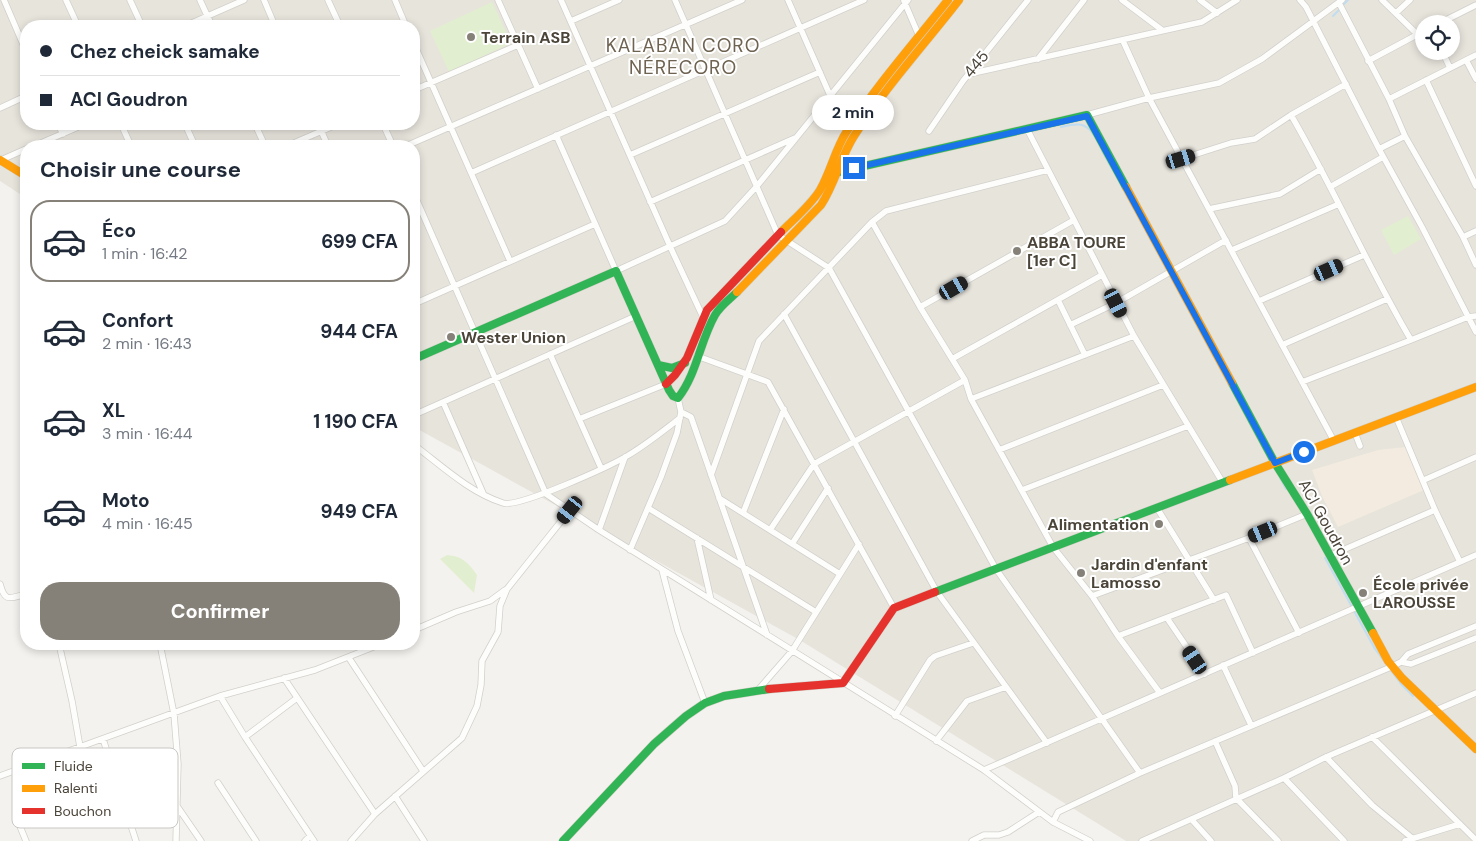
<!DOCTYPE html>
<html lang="fr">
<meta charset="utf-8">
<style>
body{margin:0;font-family:"DM Sans",sans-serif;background:#f2f2f3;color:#1f2937;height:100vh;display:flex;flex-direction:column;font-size:19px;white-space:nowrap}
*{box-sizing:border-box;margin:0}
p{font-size:16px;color:#747a83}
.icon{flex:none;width:28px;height:28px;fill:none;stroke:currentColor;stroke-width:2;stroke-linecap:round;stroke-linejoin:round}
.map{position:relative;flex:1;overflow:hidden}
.panel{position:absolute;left:20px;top:140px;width:400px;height:510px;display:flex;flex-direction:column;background:#fff;border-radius:20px;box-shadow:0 2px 8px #0003}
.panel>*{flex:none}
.top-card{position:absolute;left:20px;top:20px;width:400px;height:110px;border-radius:20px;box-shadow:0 2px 8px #0003;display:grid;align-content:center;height:110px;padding:0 20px;background:#fff}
.tools{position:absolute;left:1415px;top:15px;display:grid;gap:10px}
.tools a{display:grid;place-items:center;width:45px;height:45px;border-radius:50%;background:#fff;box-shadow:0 2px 8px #0003;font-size:25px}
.end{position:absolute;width:22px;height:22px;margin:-11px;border:6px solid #1a73e8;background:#fff;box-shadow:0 0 0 2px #fff}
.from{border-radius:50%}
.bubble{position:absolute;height:35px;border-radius:18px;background:#fff;box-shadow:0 2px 8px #0003;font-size:16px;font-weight:700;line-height:35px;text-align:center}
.car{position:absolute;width:15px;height:30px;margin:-15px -8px;border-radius:6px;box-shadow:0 0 4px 1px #0007;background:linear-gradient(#222 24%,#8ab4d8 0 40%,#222 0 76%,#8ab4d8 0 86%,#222 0)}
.top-card b{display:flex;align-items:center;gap:18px;height:48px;font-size:19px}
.top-card b+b{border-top:1px solid #e0e1e3}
.top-card i{width:12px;height:12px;background:#1f2937}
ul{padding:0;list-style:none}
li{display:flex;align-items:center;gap:15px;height:82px;margin:0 10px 8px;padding:0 10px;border:2px solid transparent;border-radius:20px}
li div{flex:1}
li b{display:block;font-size:19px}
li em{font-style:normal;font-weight:700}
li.active{border-color:#868178}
li>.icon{width:45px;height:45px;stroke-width:1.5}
h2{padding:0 20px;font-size:22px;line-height:60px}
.action{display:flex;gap:10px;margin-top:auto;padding:10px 20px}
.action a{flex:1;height:58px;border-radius:20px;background:#868178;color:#fff;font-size:20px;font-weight:700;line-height:58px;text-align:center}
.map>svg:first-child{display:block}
.residential{fill:#e7e4dc;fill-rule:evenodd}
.commercial{fill:#f3ebdf}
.green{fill:#e1eecf}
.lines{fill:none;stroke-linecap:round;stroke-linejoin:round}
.stream{stroke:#c0ddf1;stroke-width:2}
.street-casing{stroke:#d2d0cb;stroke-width:7}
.fast-casing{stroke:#d3cfc5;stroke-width:9}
.slow-casing{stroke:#d3cfc5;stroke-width:9}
.jam-casing{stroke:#d3cfc5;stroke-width:9}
.street{stroke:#fdfdfc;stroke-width:5.5}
.fast{stroke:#30b455;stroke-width:8}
.slow{stroke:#ff9f0a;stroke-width:8}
.jam{stroke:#e5322d;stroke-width:8}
.route{stroke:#1a73e8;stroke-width:6}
.poi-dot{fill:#868178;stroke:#fff;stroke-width:2}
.labels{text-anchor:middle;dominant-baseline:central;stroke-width:4;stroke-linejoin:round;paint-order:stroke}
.poi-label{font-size:16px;font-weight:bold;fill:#4b4439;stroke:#fff;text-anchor:start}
.street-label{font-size:16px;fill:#4b4439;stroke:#fff}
.quarter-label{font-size:19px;letter-spacing:1px;fill:#6e6250;stroke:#fff}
.key{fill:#fff;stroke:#c9c7c4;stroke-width:1}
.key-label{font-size:14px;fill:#4b4439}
</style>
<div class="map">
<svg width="1476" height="841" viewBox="0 0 1476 841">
<rect width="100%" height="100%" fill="#f4f2ee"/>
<!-- residential -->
<path class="residential" d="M0,0H1476V841H1126L798,639L414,427V146H26V198L0,181ZM1424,24H1451V51H1424ZM26,26H414V124H26Z"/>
<!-- commercial -->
<path class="commercial" d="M1406,447L1424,490L1338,527L1322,496L1312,470L1378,450Z"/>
<!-- green -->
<path class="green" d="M492,2L511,43L449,72L430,31Z
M1408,216L1421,239L1394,255L1381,230Z
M447,555C462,556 469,563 477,575L474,593L440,559Z"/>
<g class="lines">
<!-- stream -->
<path class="stream" d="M1343,5L1348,0
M1333,16L1340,9
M1061,127C1074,124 1085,121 1093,134
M1102,151L1111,167
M1280,478L1286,489
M1325,558L1352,607
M1354,611L1375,649L1384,661
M1389,668L1401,684L1413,696"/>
<defs>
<path id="street" d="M4,0L26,51
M66,0L78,26
M130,0L142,26
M200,0L212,26
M264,0L275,26
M328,0L340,26
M395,0L406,26
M498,0L538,89
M561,0L674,255L703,317
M675,0L778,235L829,268L996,569L1140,773
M788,0L840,118L850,127
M1122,0L1162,30
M1200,0L1217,13
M1300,0L1306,7L1379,149L1422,227L1476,332
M1382,0L1417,34
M904,1L919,36
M1339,3L1389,99L1405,136L1463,237L1476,231
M1396,13L1410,0
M571,21L619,0
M1438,24L1476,5
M185,26L244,0
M1123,41L1149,98L1334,441
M414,44L510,261
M1442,51L1450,68
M1038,59L1084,0
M1466,60L1476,79
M1368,61L1424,31
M969,74L1202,22L1237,0
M1426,80L1476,186
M414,90L518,45
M1389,99L1476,55
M0,108L26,96
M1087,115L1149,98L1219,83L1262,59L1342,0
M1291,115C1334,189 1368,267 1411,340
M58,124L63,134
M121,124L131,146
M185,124L195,146
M255,124L265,146
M318,124L328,146
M383,124L393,146
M1027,129L1134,336L1223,483
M929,131L963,81L1028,0
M556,135L616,271L725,221L757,186L908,0
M34,146L85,124
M287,146L338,124
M406,146L742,0
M1379,149L1405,136
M630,155L820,72
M1181,159L1231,143L1255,139L1291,115L1346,84
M1,160L26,149
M471,173L864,0
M1330,187L1383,157
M414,194L546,494L599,530L984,770L1053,822L1090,841
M650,202L795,138
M1209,209L1280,194L1321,169
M872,222L920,307L965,380L971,399L1053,547L1092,596L1118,636L1160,693
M1463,237L1476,265
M1232,250L1339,204
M1058,300L1085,355
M1259,301L1364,255
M414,304L595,224
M920,307L1074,220
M784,314L937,592L1047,743
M1070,325L1116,303L1226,240
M1282,345L1387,299
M550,354L601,468
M697,356L768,382L894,608
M952,359L1102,275
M1302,382L1411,340L1468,317L1476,316
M971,399L1134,336
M443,402L483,493
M681,412L691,417L767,635
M414,415L636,316
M1396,417L1435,510L1460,562
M579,419L666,384
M1355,433L1360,446
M414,445C442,466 469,492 503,503C519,508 610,466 627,456C646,445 663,431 680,418
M999,450L1163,385
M711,475L759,341L872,222L886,211L1048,170
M1424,480L1476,457
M1022,490L1188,426
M719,498L840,574
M648,508L816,612
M1157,508L1214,600
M743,513L784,409
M599,530L625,457
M770,530L814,464L965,380
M697,538L711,600
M1249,538L1299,633
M792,544L828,488
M630,550L661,477L677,433L681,412L678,398
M1329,556L1435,510
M662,570L678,631L705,703
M0,584C5,603 10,598 26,594
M1092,596L1249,538L1307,514
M1167,618L1205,674
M414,630L456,612L490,601L505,590
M1118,636L1226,595L1253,653
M59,644L72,701L80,747
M160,644L174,714L178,764L176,841
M349,658L423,771
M1401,662L1411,664L1476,638
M1223,665L1251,725
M284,678L375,814
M758,690L792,651L859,544
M220,696L245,737L314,841
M895,716L930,660L935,656L973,643
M245,737L297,698
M1372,737L1476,840
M103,739L136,841
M936,741L967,701L1006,687
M1215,741L1235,786L1236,798L1278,841
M1326,757L1372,805L1412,838
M984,770L1476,555
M0,776L220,696L315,670L381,644
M1284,778L1344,841
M218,783L256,841
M395,796L424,841
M177,806L201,841
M1192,820L1211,841
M1053,822L1058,812L1140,773L1391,667L1401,662L1408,654L1476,626
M26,841L19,824L21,818L178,764
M305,841L310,836
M351,841L375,814L462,738L477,706L481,685L482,661L498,632L500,606L507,589L570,510
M972,841L984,835H999L1008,832L1039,812
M1142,841L1284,778L1326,757L1476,693
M1405,841L1460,824"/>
<path id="fast" d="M838,172L1087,115L1126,187
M414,359L616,271L669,390L673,396L678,398C697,374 700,341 715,315C720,306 730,299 737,292
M658,365L672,368L685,363
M1232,383L1275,463L1307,514L1373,633
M935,592L1230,480
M563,841L654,744L686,716L705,703L724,696L769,689"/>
<path id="slow" d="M0,160L26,176
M1126,187L1232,383
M781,232C794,219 810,206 820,190C831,171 835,149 847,131C877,85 914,43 948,0
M737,292L821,205C835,184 840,158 854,136C885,88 924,45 959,0
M1230,480L1476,387
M1373,633L1388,661L1402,678L1476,749"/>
<path id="jam" d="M666,384L675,375L687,358L707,310L781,232
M769,689L843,683L894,608L935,592"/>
</defs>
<!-- street casing -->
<use href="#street" class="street-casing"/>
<!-- fast casing -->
<use href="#fast" class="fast-casing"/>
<!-- slow casing -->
<use href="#slow" class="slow-casing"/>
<!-- jam casing -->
<use href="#jam" class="jam-casing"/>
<!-- street -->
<use href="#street" class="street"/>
<!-- fast -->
<use href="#fast" class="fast"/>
<!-- slow -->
<use href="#slow" class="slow"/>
<!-- jam -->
<use href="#jam" class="jam"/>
</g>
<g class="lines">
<!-- route -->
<path class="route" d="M854,168L1087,116L1275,463L1304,452"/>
</g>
<!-- markers -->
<g class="poi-dot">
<circle cx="471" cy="37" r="5"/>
<circle cx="1017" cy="251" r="5"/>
<circle cx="451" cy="337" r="5"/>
<circle cx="1159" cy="524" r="5"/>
<circle cx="1081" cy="573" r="5"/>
<circle cx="1363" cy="593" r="5"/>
</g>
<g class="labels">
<!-- poi labels -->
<g class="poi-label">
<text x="481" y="37">Terrain ASB</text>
<text x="1027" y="242">ABBA TOURE<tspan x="1027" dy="18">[1er C]</tspan></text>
<text x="461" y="337">Wester Union</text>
<text x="1149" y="524" text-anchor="end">Alimentation</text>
<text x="1091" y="564">Jardin d'enfant<tspan x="1091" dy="18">Lamosso</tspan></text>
<text x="1373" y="584">École privée<tspan x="1373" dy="18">LAROUSSE</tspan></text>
</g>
<!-- street labels -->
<g class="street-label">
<text transform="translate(976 64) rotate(-50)">445</text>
<text transform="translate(1326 522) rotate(61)">ACI Goudron</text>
</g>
<!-- quarter labels -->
<g class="quarter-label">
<text x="683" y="45">KALABAN CORO<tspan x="683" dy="22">NÉRECORO</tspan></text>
</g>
</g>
<!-- legend -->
<rect x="12" y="748" width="166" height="80" rx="8" class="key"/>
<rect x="22" y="763" width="23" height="6" fill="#30b455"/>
<rect x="22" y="785" width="23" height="7" fill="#ff9f0a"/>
<rect x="22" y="808" width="23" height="6" fill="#e5322d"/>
<g class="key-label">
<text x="54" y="771">Fluide</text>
<text x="54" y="793">Ralenti</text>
<text x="54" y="816">Bouchon</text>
</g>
</svg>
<div class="tools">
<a><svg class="icon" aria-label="locate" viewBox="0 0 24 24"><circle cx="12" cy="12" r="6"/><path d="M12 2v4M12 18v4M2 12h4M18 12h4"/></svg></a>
</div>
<i class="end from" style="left:1304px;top:452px"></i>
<i class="end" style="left:854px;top:168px"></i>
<div class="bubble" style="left:812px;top:95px;width:82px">2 min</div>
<i class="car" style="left:1181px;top:159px;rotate:73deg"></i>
<i class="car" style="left:1329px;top:270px;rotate:66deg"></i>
<i class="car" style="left:954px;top:288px;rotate:60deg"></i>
<i class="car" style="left:1116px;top:303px;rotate:153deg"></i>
<i class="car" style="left:570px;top:510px;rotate:219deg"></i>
<i class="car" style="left:1263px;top:532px;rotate:248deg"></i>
<i class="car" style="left:1195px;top:660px;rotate:326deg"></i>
<div class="top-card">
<b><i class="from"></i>Chez cheick samake</b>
<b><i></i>ACI Goudron</b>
</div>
<section class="panel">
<h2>Choisir une course</h2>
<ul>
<li class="active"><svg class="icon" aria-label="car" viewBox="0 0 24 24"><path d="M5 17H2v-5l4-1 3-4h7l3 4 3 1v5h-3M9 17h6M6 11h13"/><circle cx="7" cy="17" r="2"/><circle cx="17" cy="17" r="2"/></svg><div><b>Éco</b><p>1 min · 16:42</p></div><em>699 CFA</em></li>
<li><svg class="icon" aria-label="car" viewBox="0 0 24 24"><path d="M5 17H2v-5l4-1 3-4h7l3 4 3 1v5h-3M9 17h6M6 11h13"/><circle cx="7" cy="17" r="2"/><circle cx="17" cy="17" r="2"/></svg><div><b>Confort</b><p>2 min · 16:43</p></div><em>944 CFA</em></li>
<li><svg class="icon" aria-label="car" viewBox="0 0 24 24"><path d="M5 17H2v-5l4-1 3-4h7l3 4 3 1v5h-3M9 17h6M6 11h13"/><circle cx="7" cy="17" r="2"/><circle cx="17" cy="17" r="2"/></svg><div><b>XL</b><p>3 min · 16:44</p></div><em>1 190 CFA</em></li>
<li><svg class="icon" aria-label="car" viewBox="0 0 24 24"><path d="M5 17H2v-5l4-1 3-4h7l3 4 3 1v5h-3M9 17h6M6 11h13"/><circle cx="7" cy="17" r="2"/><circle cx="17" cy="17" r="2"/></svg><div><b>Moto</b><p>4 min · 16:45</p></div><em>949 CFA</em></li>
</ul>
<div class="action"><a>Confirmer</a></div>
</section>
</div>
